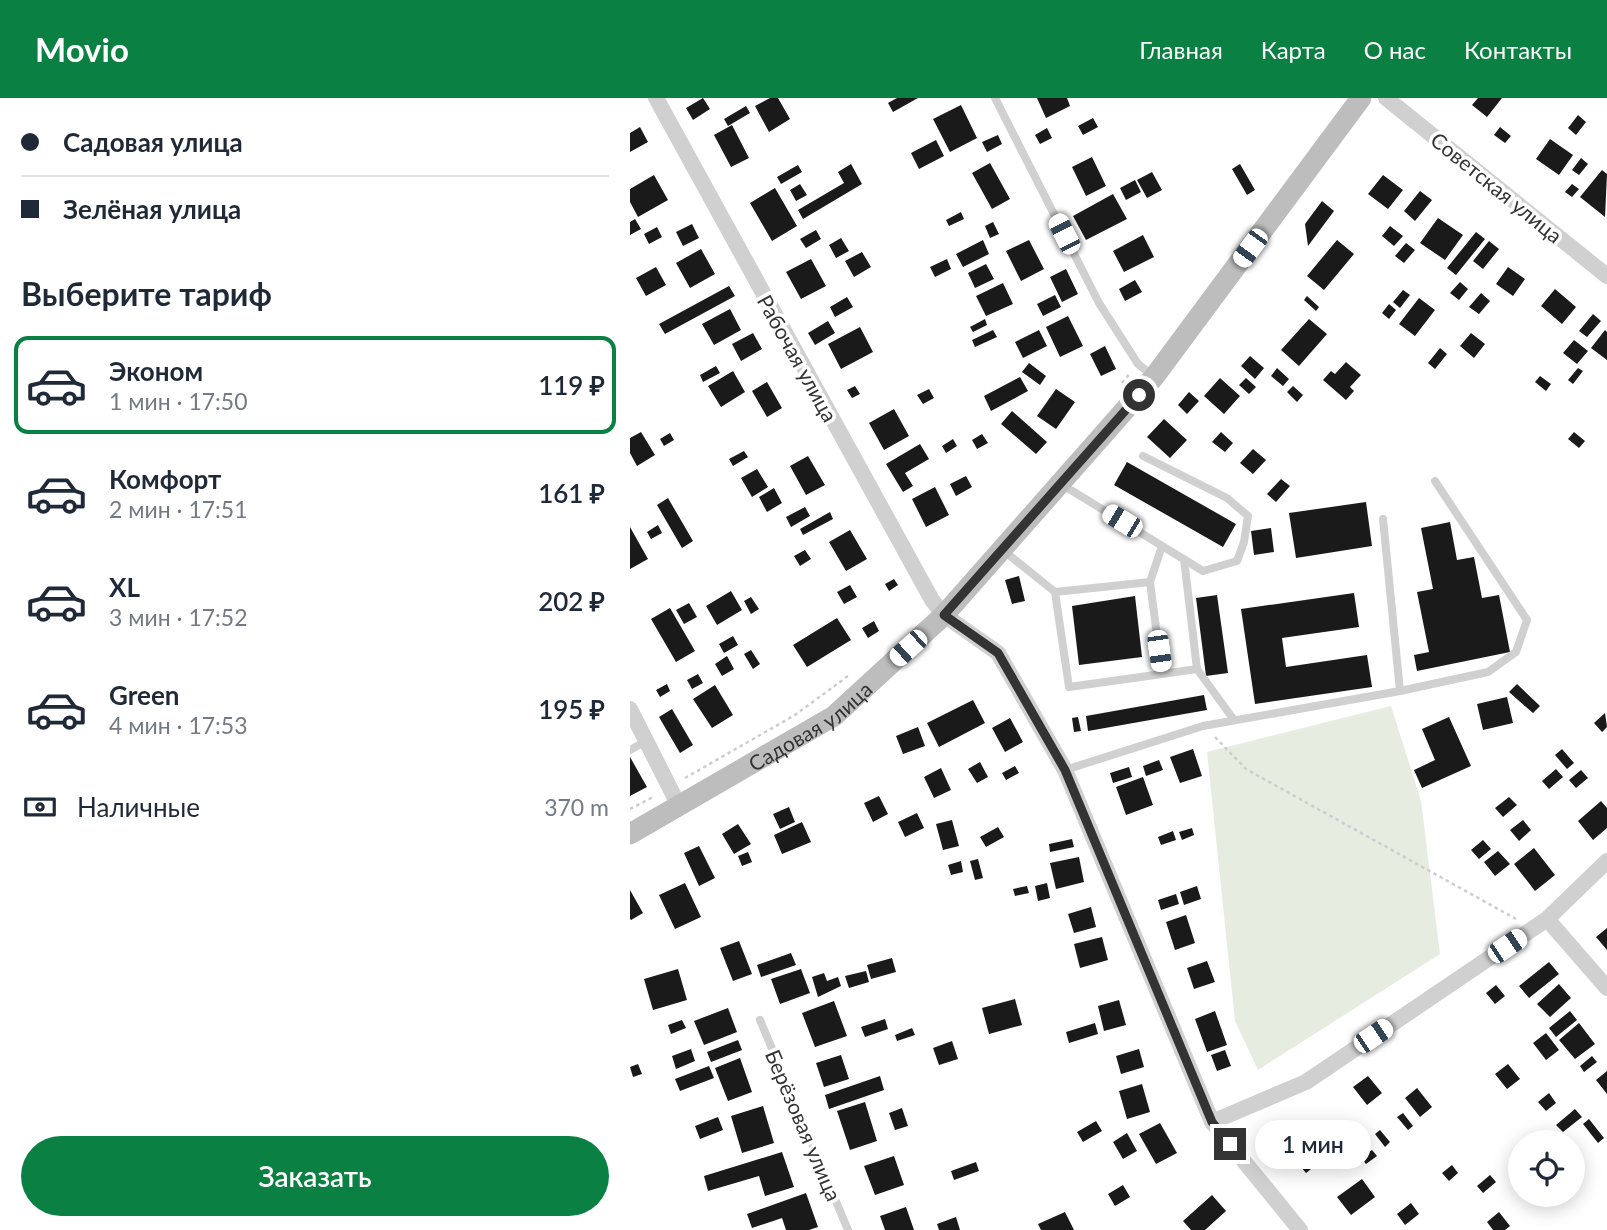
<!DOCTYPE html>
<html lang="ru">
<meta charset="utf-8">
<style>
body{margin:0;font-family:Lato,sans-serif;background:#f2f2f3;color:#1f2937;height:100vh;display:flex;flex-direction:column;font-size:26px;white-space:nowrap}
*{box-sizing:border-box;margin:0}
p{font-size:23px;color:#747a83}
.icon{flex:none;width:38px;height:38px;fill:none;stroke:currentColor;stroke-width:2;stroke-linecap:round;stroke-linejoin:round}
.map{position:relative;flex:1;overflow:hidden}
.sheet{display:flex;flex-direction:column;background:#fff;width:630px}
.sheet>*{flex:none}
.hud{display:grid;align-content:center;height:154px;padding:0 21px;background:#fff}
.tools{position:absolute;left:878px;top:1032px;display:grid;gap:14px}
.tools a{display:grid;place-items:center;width:77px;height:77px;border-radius:50%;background:#fff;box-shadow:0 4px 18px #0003;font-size:35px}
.end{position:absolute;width:32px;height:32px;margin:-16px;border:9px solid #333;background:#fff;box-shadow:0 0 0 4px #fff}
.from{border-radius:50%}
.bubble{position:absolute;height:49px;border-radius:24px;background:#fff;box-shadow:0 4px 18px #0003;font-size:23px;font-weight:600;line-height:49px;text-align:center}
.car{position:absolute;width:21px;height:42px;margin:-21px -10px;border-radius:9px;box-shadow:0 0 5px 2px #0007;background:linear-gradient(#fff 24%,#345 0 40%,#fff 0 76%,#345 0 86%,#fff 0)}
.hud b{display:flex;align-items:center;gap:24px;height:66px;font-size:26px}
.hud b+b{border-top:2px solid #e0e1e3}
.hud i{width:18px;height:18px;background:#1f2937}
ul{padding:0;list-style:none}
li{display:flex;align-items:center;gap:21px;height:98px;margin:0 14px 10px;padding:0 7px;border:4px solid transparent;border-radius:14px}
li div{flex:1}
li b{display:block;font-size:26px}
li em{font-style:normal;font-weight:600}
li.on{border-color:#0b8043}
li>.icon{width:63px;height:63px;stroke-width:1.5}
h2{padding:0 21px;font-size:32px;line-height:84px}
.pay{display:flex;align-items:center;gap:18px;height:77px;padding:0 21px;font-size:26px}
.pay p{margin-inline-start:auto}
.action{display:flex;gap:14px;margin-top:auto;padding:14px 21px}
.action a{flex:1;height:80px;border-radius:42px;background:#0b8043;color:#fff;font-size:28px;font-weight:600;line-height:80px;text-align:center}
header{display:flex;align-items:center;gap:42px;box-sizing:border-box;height:98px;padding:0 35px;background:#0b8043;color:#fff}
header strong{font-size:33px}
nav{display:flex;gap:38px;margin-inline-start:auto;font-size:24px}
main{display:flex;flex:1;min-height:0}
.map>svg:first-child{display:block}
.green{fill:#e6ecdf}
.building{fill:#1a1a1a}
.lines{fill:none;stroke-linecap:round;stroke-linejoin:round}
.path{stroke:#cdcdcd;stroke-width:2.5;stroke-dasharray:3.5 3.5;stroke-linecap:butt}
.lane{stroke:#d0d0d0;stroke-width:8}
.street{stroke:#d0d0d0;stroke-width:16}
.secondary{stroke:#bdbdbd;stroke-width:21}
.route{stroke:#333;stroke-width:9}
.labels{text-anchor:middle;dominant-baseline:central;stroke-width:7;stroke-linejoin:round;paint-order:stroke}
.street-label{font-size:21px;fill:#333;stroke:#fff}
</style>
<header>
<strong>Movio</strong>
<nav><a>Главная</a><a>Карта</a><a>О нас</a><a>Контакты</a></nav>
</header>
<main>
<section class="sheet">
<div class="hud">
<b><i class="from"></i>Садовая улица</b>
<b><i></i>Зелёная улица</b>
</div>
<h2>Выберите тариф</h2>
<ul>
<li class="on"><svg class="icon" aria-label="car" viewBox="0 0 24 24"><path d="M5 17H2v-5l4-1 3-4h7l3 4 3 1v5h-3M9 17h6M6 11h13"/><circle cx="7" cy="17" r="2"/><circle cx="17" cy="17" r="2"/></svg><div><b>Эконом</b><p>1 мин · 17:50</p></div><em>119 ₽</em></li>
<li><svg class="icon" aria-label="car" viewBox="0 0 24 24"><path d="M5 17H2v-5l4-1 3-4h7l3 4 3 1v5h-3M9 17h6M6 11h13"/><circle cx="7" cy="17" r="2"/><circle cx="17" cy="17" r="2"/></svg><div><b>Комфорт</b><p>2 мин · 17:51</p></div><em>161 ₽</em></li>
<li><svg class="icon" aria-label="car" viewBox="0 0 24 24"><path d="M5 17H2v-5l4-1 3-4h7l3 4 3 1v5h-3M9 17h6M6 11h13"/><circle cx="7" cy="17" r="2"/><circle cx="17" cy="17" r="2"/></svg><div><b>XL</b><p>3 мин · 17:52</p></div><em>202 ₽</em></li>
<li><svg class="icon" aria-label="car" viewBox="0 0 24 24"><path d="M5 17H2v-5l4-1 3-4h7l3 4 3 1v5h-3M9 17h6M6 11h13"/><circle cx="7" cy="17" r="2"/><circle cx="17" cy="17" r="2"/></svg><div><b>Green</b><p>4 мин · 17:53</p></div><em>195 ₽</em></li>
</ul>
<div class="pay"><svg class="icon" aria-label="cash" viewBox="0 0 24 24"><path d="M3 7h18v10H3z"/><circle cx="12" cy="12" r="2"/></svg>Наличные<p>370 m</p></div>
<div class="action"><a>Заказать</a></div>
</section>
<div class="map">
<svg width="977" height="1132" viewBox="0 0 977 1132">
<rect width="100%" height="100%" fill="#fff"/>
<!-- green -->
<path class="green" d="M761,608L791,703L810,856L628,972L605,923L577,654Z"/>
<!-- building -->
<path class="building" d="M73,0L80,11L63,22L56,10Z
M140,0H148L160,21L139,34L125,8Z
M267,0H288L263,14L258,5Z
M407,0H437L440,8L416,20Z
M848,0H872L857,19L842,7Z
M331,7L347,40L320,54L303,21Z
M116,8L120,15L98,28L94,21Z
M948,17L956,24L946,37L938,30Z
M463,20L468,29L453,37L448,28Z
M102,27L119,60L101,69L84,37Z
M10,29L18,44L0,54V35Z
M870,29L881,38L875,45L864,37Z
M417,30L422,40L410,46L405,37Z
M368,37L372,46L357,54L352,44Z
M920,41L943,57L929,77L906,61Z
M306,42L314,58L289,71L281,55Z
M462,59L476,88L456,98L442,69Z
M951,60L958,66L949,77L942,72Z
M360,65L380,101L362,111L342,75Z
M221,66L232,86L173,121L168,112L214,85L208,74Z
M610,66L625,92L617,97L602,71Z
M168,67L172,74L151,86L147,79Z
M972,72L977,76L975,119L950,99Z
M522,74L532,92L517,100L507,82Z
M24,77L38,102L8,119L0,104V91Z
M753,77L773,92L758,111L738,96Z
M505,82L511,94L496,102L490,90Z
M170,86L177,97L166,103L160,92Z
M942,86L949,91L942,99L935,94Z
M145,90L167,128L142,143L120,105Z
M790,93L802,102L785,123L774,113Z
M483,96L497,121L456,142L443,118Z
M692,103L704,113L678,148L675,126Z
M331,114L334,121L319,128L316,122Z
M808,120L833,137L815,162L790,145Z
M5,121L11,131L0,137V124Z
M363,124L369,136L360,140L355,128Z
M62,126L69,140L53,148L46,134Z
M760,128L773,138L764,148L752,138Z
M27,129L32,139L19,146L14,136Z
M186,132L191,141L176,150L170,141Z
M846,134L855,141L826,177L817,170Z
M513,137L524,159L494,174L483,153Z
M211,140L219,153L206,160L199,147Z
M353,142L359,156L333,169L326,156Z
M399,142L414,171L391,183L376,153Z
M707,142L724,156L694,192L677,178Z
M859,143L869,151L853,171L843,163Z
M776,145L785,152L774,165L765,158Z
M71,151L85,176L60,190L46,165Z
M232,154L241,169L224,179L215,163Z
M181,161L196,188L171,201L156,174Z
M317,161L321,171L305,179L300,169Z
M356,166L364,181L345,190L338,175Z
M26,169L36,187L16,198L6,180Z
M878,169L895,181L883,198L866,186Z
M436,171L448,196L432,204L420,179Z
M505,182L512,194L495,203L489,191Z
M830,184L838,191L829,202L820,195Z
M373,185L383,206L356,218L346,198Z
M99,188L105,198L35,236L29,226Z
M925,191L946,209L932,226L911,208Z
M773,192L780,197L770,210L763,204Z
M851,195L860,203L849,216L839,209Z
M425,197L431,209L413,218L407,206Z
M677,198L689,209L686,213L674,202Z
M217,199L223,209L205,219L200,209Z
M789,200L805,212L785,238L769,226Z
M759,206L766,212L759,221L752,215Z
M100,211L111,232L84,247L72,226Z
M963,216L971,223L957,239L949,233Z
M438,218L453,248L430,259L416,229Z
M355,221L357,227L343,234L340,229Z
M679,221L697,236L669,268L651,252Z
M198,223L205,235L185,247L178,235Z
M230,229L243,254L211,271L198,246Z
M363,232L367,239L345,249L342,242Z
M409,232L417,248L393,260L385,244Z
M975,232L977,234V262L961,250Z
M123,235L132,251L111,263L102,246Z
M841,235L855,246L844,260L830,248Z
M944,242L958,253L947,266L933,255Z
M475,248L486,271L471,278L460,256Z
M810,250L817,256L805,271L798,265Z
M620,258L634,270L625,281L611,268Z
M716,264L731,277L720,289L724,293L716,302L693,282L701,273L705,276Z
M399,265L416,278L410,287L392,274Z
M86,268L90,275L73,284L70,277Z
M647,270L659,281L653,288L641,278Z
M948,270L953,273L943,286L938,282Z
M103,273L115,294L91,309L78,288Z
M910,278L921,286L916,293L905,284Z
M390,279L398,293L361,313L354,298Z
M590,280L610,298L594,316L574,298Z
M616,280L626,289L619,296L609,287Z
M137,284L152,310L137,319L122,293Z
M225,288L230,296L222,300L217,292Z
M663,288L673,297L667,304L657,294Z
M299,291L304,300L293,306L287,297Z
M426,291L445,304L426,331L407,318Z
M559,294L569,303L557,316L548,307Z
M264,311L279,338L254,352L239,325Z
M382,313L417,344L406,356L371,326Z
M534,321L557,342L540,360L517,339Z
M11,334L25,357L7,368L0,355V340Z
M591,334L603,345L595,354L582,344Z
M944,334L955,343L949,350L938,341Z
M40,335L44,342L34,348L30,341Z
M352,336L358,345L347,351L342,342Z
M323,341L327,348L316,355L312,348Z
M290,346L299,361L275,375L283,388L273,394L256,366Z
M623,351L636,362L623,376L610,365Z
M114,353L118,359L103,368L99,361Z
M178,358L195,387L176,397L160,368Z
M497,364L606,426L593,449L484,387Z
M127,371L138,389L122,399L111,380Z
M336,378L342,389L326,398L320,386Z
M651,381L660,388L646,404L637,396Z
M305,389L319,417L296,429L282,401Z
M144,390L152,405L137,414L129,399Z
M38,400L63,443L52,450L27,407Z
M736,404L742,448L666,460L659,415Z
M175,409L180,418L161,429L156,419Z
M200,414L203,421L173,437L170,431Z
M820,424L827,462L844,459L852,500L869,497L880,554L787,573L784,557L799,554L787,494L803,491L791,430Z
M28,427L32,435L21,441L17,434Z
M0,429L18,461L0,471Z
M641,430L644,454L624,457L621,433Z
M220,432L237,461L216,473L199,444Z
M175,452L181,461L170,468L164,458Z
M389,478L395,503L382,506L375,482Z
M264,481L268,487L259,493L255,486Z
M220,487L227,499L214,506L207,494Z
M101,493L112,512L87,527L76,508Z
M724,495L729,529L652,540L656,569L737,557L742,589L625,606L611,511Z
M587,497L598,575L576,578L566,500Z
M505,498L512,559L449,567L442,508Z
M121,499L129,511L121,516L114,503Z
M59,505L67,519L54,526L46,512Z
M40,510L65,553L46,564L21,521Z
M207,520L221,542L177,569L163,547Z
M244,523L249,533L238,540L232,530Z
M103,538L108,547L94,555L89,546Z
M121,552L130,566L123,571L114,556Z
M97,558L104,571L92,578L85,566Z
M68,576L73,585L62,591L57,582Z
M37,586L40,593L30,599L26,592Z
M887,586L910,608L903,615L879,594Z
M85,587L103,617L82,630L63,601Z
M574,597L577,612L458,633L456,618Z
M877,599L883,625L853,632L847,606Z
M343,602L355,625L309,649L297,625Z
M42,611L63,647L50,655L29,619Z
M975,615L977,629L972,634L964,625Z
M448,619L451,633L444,634L442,620Z
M819,619L841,668L792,690L784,672L805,662L792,631Z
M380,620L393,644L375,654L362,630Z
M288,629L295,648L273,656L266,638Z
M563,651L572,678L550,685L540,659Z
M932,651L944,665L937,671L925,657Z
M0,659L17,689L0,698Z
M529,662L533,672L516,678L513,668Z
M350,664L358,679L347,685L338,671Z
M385,668L389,675L376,682L372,675Z
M499,669L502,679L483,685L480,675Z
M311,670L321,692L304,700L294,679Z
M926,671L933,679L919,691L912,683Z
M951,672L958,680L946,690L939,682Z
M513,679L523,707L496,717L486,689Z
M249,698L258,716L243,724L234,705Z
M879,699L887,707L873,719L865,710Z
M971,703L977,710V730L963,742L948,723Z
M159,709L165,724L150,731L143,716Z
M287,715L294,730L275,739L268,724Z
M322,722L329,748L313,752L306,726Z
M893,722L901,732L889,743L880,732Z
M172,724L181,744L152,756L144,737Z
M108,726L121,746L104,756L92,736Z
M368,729L374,739L356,749L350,739Z
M562,730L564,737L552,742L549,734Z
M543,733L546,742L531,747L528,739Z
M442,741L444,749L420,754L419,746Z
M853,742L861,751L849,761L841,752Z
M69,748L85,780L69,788L54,755Z
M904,750L925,777L905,793L884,766Z
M868,753L880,766L865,778L854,764Z
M118,754L122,764L112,768L108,758Z
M449,759L454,784L426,791L420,765Z
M348,761L353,780L345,782L340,763Z
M331,763L333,774L321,777L318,767Z
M55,785L71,819L45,831L29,797Z
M417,785L420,800L408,803L405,788Z
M397,788L399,795L385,798L383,791Z
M567,788L571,801L554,807L550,794Z
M0,792L13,815L1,822L0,821Z
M546,796L549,806L531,812L528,802Z
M461,809L466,829L444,835L438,816Z
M556,817L565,845L545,852L536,824Z
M977,830V852L966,839Z
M472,839L478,862L450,870L444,846Z
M109,843L122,876L103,883L90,850Z
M161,855L166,867L131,879L127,867Z
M262,860L266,874L241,881L237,867Z
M577,863L585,884L564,891L557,870Z
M919,864L929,876L899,900L889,888Z
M48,871L57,902L23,912L14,881Z
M171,871L180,895L150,906L141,881Z
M236,873L239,884L219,890L215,878Z
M194,875L197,883L208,879L211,888L188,899L182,879Z
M929,886L941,900L920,919L907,906Z
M866,887L875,898L865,906L856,895Z
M385,901L392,927L359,936L352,910Z
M489,902L496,927L474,933L468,908Z
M204,903L217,938L185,949L172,915Z
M98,910L107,934L74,947L64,923Z
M585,913L597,947L577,954L565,921Z
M940,913L947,922L926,939L919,930Z
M255,921L258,931L235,939L231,929Z
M52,922L56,930L41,936L38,927Z
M465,925L468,936L439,945L436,934Z
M949,925L965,946L945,961L929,942Z
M282,930L285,937L267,943L265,937Z
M916,935L929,952L916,962L903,945Z
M108,942L112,952L81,964L77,954Z
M322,943L328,961L309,967L303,950Z
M61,951L65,963L46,971L42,958Z
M509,951L514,969L491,976L486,958Z
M595,952L601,968L587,973L581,957Z
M211,957L219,981L194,989L186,965Z
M962,958L967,964L954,974L950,968Z
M110,960L122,994L98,1003L85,970Z
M8,966L12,976L3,979L0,969Z
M878,966L890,981L877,991L865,976Z
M79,968L84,980L50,993L45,981Z
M977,973V996L966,982Z
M250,978L254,992L199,1011L195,997Z
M738,978L752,995L737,1007L723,989Z
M512,986L520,1014L497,1021L489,993Z
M787,990L802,1009L790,1019L775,1000Z
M919,995L926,1005L916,1013L908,1004Z
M235,1004L247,1043L220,1052L207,1013Z
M133,1008L144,1045L112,1055L101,1018Z
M272,1010L278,1028L265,1032L259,1015Z
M945,1011L952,1019L933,1034L926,1027Z
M773,1015L783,1028L778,1032L767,1019Z
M88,1019L93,1032L70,1041L65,1028Z
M959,1021L974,1040L968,1045L953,1026Z
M466,1023L472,1033L453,1044L447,1034Z
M725,1024L731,1030L720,1039L715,1032Z
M530,1025L547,1055L526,1066L509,1036Z
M750,1032L760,1044L755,1049L745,1036Z
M497,1035L507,1053L493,1061L483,1044Z
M686,1039L700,1056L676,1075L662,1058Z
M742,1052L747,1058L736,1066L731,1060Z
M152,1054L164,1089L135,1098L129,1078L78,1093L74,1078Z
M264,1058L274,1087L245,1097L234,1068Z
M346,1064L349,1073L324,1082L321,1073Z
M822,1067L828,1075L819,1083L812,1075Z
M860,1077L866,1084L853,1095L847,1088Z
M732,1081L745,1099L721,1117L707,1099Z
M493,1087L500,1099L485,1108L478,1096Z
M176,1095L188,1129L179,1132H156L152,1120L122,1130L117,1116Z
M582,1097L596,1113L575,1132H561L553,1123Z
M781,1105L789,1116L775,1127L767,1116Z
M276,1109L284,1132H255L250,1118Z
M435,1114L444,1132H411L408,1126Z
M869,1114L880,1128L875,1132H863L857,1124Z
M326,1119L330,1132H309L307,1126Z"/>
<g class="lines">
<!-- path -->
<path class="path" d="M492,285L501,274
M585,639L616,671L886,821
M55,680L165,617L218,578
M0,711L25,698"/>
<!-- lane -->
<path class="lane" d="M365,0L469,205L508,266L522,277
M431,386L573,473L607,463L614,444L618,418L597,400L513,358
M753,421L770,593
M374,453L425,494L520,484
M425,494L439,589L532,576L520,484L532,448
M567,571L604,622
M532,576L567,571L554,461
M0,652L16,643
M435,672L573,628L770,593L858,574L886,554L897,522L805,383
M130,922L218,1132"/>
<!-- street -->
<path class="street" d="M26,0L302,502L314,517L368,555L435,672L582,1024L670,1132
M756,0L977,178
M0,611L49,708
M917,821L977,890
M582,1024L676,984L917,821L977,763"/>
<!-- secondary -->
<path class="secondary" id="s1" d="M0,736L204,618L314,517L524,279L731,0"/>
</g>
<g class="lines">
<!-- route -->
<path class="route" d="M509,297L314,517L368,555L435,672L582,1024L600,1046"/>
</g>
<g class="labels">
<!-- street labels -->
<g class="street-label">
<text transform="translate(867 89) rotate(39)">Советская улица</text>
<text transform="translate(168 260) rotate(61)">Рабочая улица</text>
<text stroke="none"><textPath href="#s1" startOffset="210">Садовая улица</textPath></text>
<text transform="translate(174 1027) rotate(67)">Берёзовая улица</text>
</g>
</g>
</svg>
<div class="tools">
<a><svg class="icon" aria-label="locate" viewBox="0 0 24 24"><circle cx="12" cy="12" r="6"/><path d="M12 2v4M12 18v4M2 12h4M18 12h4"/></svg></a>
</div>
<i class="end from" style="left:509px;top:297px"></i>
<i class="end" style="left:600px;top:1046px"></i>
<div class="bubble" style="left:625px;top:1022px;width:116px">1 мин</div>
<i class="car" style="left:434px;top:136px;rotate:333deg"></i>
<i class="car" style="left:620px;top:150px;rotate:216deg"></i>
<i class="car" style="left:492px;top:423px;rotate:301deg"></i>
<i class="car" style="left:278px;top:550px;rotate:228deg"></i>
<i class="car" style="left:529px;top:553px;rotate:172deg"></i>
<i class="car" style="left:877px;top:848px;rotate:56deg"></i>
<i class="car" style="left:743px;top:938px;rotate:56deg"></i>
</div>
</main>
